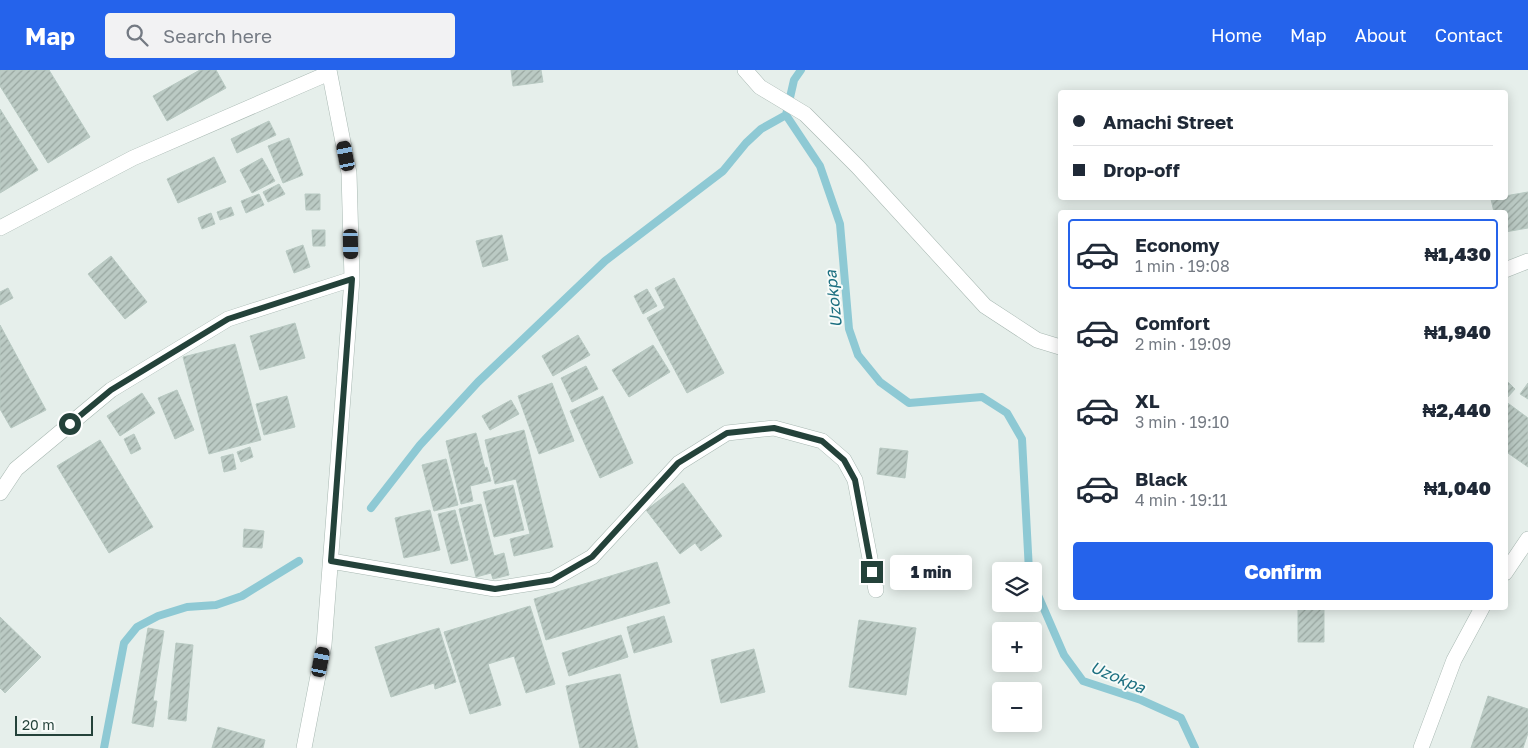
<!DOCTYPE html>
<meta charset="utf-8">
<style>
body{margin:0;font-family:"Golos Text",sans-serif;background:#f2f2f3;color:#1f2937;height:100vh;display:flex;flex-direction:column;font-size:19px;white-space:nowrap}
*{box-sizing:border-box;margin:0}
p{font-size:16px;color:#747a83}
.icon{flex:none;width:28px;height:28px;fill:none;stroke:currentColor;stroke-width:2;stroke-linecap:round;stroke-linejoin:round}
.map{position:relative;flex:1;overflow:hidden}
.panel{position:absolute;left:1058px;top:140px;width:450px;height:400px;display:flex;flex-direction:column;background:#fff;border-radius:5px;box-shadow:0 2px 12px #0003}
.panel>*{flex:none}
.top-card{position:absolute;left:1058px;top:20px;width:450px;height:110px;border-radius:5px;box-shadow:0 2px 12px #0003;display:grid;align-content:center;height:110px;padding:0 15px;background:#fff}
.buttons{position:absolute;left:992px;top:492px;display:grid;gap:10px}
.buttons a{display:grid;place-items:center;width:50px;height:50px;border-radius:5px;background:#fff;box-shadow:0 2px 12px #0003;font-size:25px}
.scale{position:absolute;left:15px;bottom:12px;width:78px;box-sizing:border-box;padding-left:5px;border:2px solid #24423a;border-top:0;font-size:14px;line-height:18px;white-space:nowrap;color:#24423a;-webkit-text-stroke:4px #f7fbf9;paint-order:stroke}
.end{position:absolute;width:22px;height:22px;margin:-11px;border:6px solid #24423a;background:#fff;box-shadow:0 0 0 2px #fff}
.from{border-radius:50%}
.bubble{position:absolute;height:35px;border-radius:5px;background:#fff;box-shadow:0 2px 12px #0003;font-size:16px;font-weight:800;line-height:35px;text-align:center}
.car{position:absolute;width:15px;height:30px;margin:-15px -8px;border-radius:6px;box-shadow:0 0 4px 1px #0007;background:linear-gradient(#222 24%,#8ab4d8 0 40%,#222 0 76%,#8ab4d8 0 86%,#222 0)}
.top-card b{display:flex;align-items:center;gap:18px;height:48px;font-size:19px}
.top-card b+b{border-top:1px solid #e0e1e3}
.top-card i{width:12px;height:12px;background:#1f2937}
ul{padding:9px 0 0;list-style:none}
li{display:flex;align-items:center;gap:15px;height:70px;margin:0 10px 8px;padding:0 5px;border:2px solid transparent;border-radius:5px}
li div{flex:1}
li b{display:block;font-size:19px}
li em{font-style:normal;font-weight:800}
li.on{border-color:#2563eb}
li>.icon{width:45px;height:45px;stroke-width:1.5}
.button{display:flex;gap:10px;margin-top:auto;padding:10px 15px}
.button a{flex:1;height:58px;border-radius:5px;background:#2563eb;color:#fff;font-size:20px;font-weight:800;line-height:58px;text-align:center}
header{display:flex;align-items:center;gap:30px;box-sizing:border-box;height:70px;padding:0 25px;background:#2563eb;color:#fff}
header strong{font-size:24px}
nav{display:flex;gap:28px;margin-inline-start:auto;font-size:18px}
.search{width:350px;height:45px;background:#f2f2f3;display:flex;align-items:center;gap:12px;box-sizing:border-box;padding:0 18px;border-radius:5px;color:#747a83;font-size:19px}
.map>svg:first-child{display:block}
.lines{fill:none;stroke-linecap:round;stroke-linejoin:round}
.stream{stroke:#8ec9d4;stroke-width:8}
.building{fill:url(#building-hatch);stroke:#b8c9c2}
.minor-casing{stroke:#a8b8b2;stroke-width:16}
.minor{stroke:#fff;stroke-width:15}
.route{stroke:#24423a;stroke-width:6}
.labels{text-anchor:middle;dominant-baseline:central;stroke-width:4;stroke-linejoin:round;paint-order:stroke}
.water-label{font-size:16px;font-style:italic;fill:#1c6f80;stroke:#f7fbf9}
</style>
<header>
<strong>Map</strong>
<div class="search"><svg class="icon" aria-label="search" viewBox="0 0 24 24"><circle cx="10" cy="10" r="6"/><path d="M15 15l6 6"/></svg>Search here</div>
<nav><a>Home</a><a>Map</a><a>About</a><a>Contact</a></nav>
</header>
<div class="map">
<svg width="1528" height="678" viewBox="0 0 1528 678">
<defs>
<pattern id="building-hatch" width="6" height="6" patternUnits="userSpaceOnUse" patternTransform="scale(1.25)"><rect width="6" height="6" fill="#bbcac4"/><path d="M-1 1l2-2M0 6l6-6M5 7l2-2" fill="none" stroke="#98a6a0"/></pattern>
</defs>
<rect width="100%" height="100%" fill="#e6efeb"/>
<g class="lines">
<!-- stream -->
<path class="stream" d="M801,0L794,10L786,45L820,96L840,154L849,259L858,285L880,312L909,333L982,327L1007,343L1022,369L1029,501
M371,438L420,375L478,312L605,191L723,101L746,73L761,59L786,45
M1034,516L1064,585L1083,611L1141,630L1181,648L1195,678
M104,678L124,573L137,557L158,546L187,537L216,535L242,526L299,491"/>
</g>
<!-- building -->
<path class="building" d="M0,0H49L90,67L48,93L0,16Z
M200,0H216L226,18L167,51L153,26Z
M511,0H541L543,12L513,16Z
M0,39L38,100L0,123Z
M269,51L276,65L237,83L231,69Z
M289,68L303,105L283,113L268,76Z
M214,87L226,112L178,133L167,109Z
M262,88L275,111L252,123L240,100Z
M279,114L285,124L268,132L263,122Z
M1528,122V158L1505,162V142H1494L1491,129L1505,128V126Z
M259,124L264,135L246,143L241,131Z
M305,124H320V140H306Z
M231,137L234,145L220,150L217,142Z
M211,143L215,154L202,159L198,148Z
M312,160H325V176H313Z
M502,165L508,190L483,197L476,171Z
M303,175L310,197L294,203L286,181Z
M111,186L147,232L125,249L88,204Z
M674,208L724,303L687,323L647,248L665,238L655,218Z
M8,218L13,228L0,235V222Z
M647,219L657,236L643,244L634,226Z
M295,253L305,288L260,300L250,266Z
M0,255L46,340L11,358L0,339Z
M578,265L590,285L553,306L542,286Z
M235,274L261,370L209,384L183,287Z
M653,275L670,302L629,327L612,300Z
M586,296L598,319L572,332L561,308Z
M1505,309L1515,319L1506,329L1505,328Z
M552,313L574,371L539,384L518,326Z
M1528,313V329L1520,324Z
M177,320L194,360L175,369L158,328Z
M142,323L155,343L120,366L107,346Z
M287,326L295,357L264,365L256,334Z
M603,326L633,393L600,408L570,341Z
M511,330L519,344L490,360L482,346Z
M1505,331L1528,348V397L1505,381Z
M524,360L553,477L514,486L510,469L530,464L516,409L495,414L485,370Z
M476,363L485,398L487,397L491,411L470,416L473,431L461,434L446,371Z
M134,364L141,379L131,384L124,369Z
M100,370L153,457L109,483L57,396Z
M250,377L253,387L241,392L237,382Z
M880,378L908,381L905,408L877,404Z
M233,384L236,399L224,402L221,387Z
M446,389L458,435L434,441L422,395Z
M683,413L722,466L701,481L695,473L680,484L646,440Z
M513,415L524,460L494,467L483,422Z
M481,434L494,486L504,483L509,505L493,509L491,503L476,507L459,439Z
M430,440L440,480L404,488L395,448Z
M455,440L468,490L451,494L438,444Z
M244,459L264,461L262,478L243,477Z
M657,492L670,533L546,570L534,529Z
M530,536L555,614L526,623L514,586L488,594L501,635L470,644L444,562Z
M1298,538H1324V572H1298Z
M664,546L672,572L634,583L627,557Z
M0,547L41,587L5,623L0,618Z
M859,550L916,558L906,625L849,617Z
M148,558L164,561L153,631H157L153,657L132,653Z
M439,558L456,612L435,619L434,613L391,627L375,577Z
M621,565L628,587L569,606L562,583Z
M176,573L193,575L186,651L168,649Z
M754,579L765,622L721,633L711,590Z
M620,604L638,678H580L566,616Z
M1488,626L1528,639V663L1523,678H1471Z
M218,657L265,670L263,678H212Z"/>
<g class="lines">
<defs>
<path id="minor" d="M745,0L760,17L805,44L858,97L985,236L1037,270L1060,277
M0,158L133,88L329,3
M1505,200L1528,191
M0,423L16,399L111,320L228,249L352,209
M331,491L495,519L552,510L592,487L679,393L727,363L774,358L822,371L844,390L855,410L876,520
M1505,503L1528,469
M304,678L324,575L352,209L349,103L329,0
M1421,678L1454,590L1482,538"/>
</defs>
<!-- minor casing -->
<use href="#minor" class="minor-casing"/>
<!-- minor -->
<use href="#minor" class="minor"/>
</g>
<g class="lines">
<!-- route -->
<path class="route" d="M70,354L111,320L228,249L352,209L331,491L495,519L552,510L592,487L678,393L727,363L774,358L822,371L844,390L855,410L872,502"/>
</g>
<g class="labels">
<!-- water labels -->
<g class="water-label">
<text transform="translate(833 229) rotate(-96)">Uzokpa</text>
<text transform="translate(1118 607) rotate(23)">Uzokpa</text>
</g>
</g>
</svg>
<div class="buttons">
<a><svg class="icon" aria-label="layers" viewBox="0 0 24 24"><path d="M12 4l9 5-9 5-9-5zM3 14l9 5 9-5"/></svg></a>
<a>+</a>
<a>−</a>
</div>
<div class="scale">20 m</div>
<i class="end from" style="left:70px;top:354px"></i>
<i class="end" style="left:872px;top:502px"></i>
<div class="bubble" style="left:890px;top:485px;width:82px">1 min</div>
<i class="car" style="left:346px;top:86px;rotate:349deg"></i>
<i class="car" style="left:351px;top:174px;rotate:179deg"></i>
<i class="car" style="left:321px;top:592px;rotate:11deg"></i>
<div class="top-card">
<b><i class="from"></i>Amachi Street</b>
<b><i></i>Drop-off</b>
</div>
<section class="panel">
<ul>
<li class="on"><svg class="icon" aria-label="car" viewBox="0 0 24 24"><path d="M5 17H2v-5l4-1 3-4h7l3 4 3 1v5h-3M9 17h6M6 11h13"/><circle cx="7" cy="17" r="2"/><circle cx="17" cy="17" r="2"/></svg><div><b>Economy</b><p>1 min · 19:08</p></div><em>₦1,430</em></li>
<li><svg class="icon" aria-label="car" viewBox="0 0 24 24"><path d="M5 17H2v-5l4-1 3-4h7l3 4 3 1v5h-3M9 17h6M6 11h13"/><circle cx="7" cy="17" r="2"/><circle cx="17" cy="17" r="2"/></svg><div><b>Comfort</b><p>2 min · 19:09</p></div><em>₦1,940</em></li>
<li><svg class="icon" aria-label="car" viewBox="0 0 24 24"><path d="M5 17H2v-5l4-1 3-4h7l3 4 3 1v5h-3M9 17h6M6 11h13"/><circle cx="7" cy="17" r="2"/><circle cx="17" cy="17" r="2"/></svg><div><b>XL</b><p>3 min · 19:10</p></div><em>₦2,440</em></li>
<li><svg class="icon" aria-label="car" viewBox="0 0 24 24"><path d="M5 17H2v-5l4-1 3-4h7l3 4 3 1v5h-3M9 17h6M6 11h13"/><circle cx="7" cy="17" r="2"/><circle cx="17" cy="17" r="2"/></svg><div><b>Black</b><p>4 min · 19:11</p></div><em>₦1,040</em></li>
</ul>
<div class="button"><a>Confirm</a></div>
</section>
</div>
